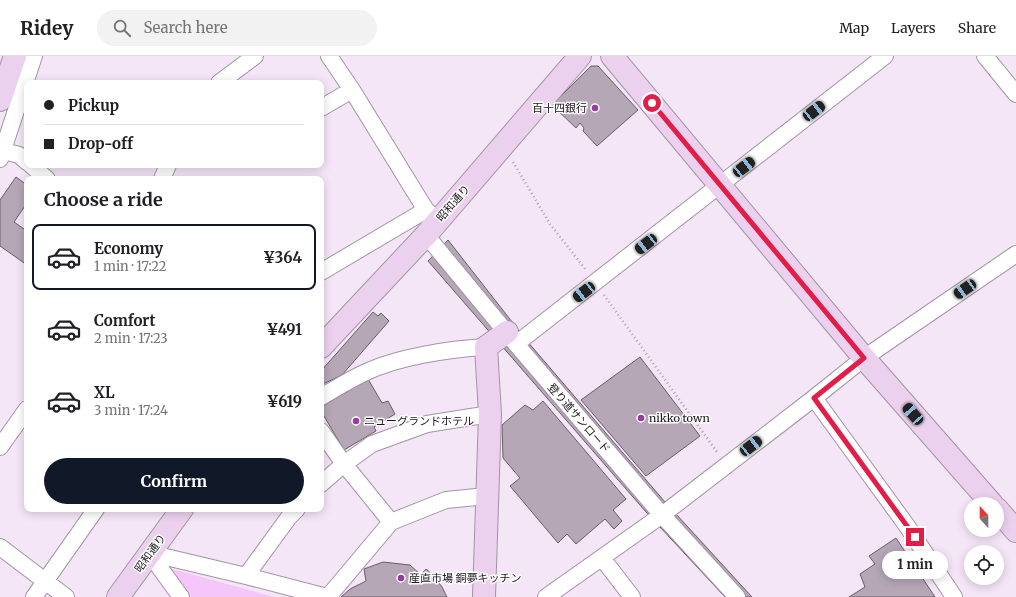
<!DOCTYPE html>
<meta charset="utf-8">
<style>
body{margin:0;font-family:Merriweather,"Noto Sans JP",serif;background:#f2f2f2;color:#202124;height:100vh;display:flex;flex-direction:column;font-size:15px;white-space:nowrap}
*{box-sizing:border-box;margin:0}
p{font-size:13px;color:#757577}
.icon{flex:none;width:22px;height:22px;fill:none;stroke:currentColor;stroke-width:2;stroke-linecap:round;stroke-linejoin:round}
.map{position:relative;flex:1;overflow:hidden}
.panel{position:absolute;left:24px;top:120px;width:300px;height:336px;display:flex;flex-direction:column;background:#fff;border-radius:8px;box-shadow:0 2px 10px #0003}
.panel>*{flex:none}
.guide{position:absolute;left:24px;top:24px;width:300px;height:88px;border-radius:8px;box-shadow:0 2px 10px #0003;display:grid;align-content:center;height:88px;padding:0 20px;background:#fff}
.needle{width:26px;rotate:339deg}
.tools{position:absolute;left:964px;top:441px;display:grid;gap:8px}
.tools a{display:grid;place-items:center;width:40px;height:40px;border-radius:50%;background:#fff;box-shadow:0 2px 10px #0003;font-size:20px}
.end{position:absolute;width:18px;height:18px;margin:-9px;border:5px solid #e11d48;background:#fff;box-shadow:0 0 0 2px #fff}
.from{border-radius:50%}
.bubble{position:absolute;height:28px;border-radius:14px;background:#fff;box-shadow:0 2px 10px #0003;font-size:13px;font-weight:700;line-height:28px;text-align:center}
.car{position:absolute;width:12px;height:24px;margin:-12px -6px;border-radius:5px;box-shadow:0 0 3px 1px #0007;background:linear-gradient(#222 24%,#8ab4d8 0 40%,#222 0 76%,#8ab4d8 0 86%,#222 0)}
.guide b{display:flex;align-items:center;gap:14px;height:38px;font-size:15px}
.guide b+b{border-top:1px solid #e0e0e0}
.guide i{width:10px;height:10px;background:#202124}
ul{padding:0;list-style:none}
li{display:flex;align-items:center;gap:12px;height:66px;margin:0 8px 6px;padding:0 12px;border:2px solid transparent;border-radius:8px}
li div{flex:1}
li b{display:block;font-size:15px}
li em{font-style:normal;font-weight:700}
li.on{border-color:#111827}
li>.icon{width:36px;height:36px;stroke-width:1.5}
h2{padding:0 20px;font-size:18px;line-height:48px}
.primary-button{display:flex;gap:8px;margin-top:auto;padding:8px 20px}
.primary-button a{flex:1;height:46px;border-radius:24px;background:#111827;color:#fff;font-size:16px;font-weight:700;line-height:46px;text-align:center}
header{display:flex;align-items:center;gap:24px;box-sizing:border-box;height:56px;padding:0 20px;background:#fff;border-bottom:1px solid #e0e0e0}
header strong{font-size:19px}
nav{display:flex;gap:22px;margin-inline-start:auto;font-size:14px}
.search{width:280px;height:36px;background:#f2f2f2;display:flex;align-items:center;gap:10px;box-sizing:border-box;padding:0 14px;border-radius:22px;color:#757577;font-size:15px}
.map>svg:first-child{display:block}
.green{fill:#f4c6f9}
.building{fill:#b5a7b6;stroke:#6a5d6b}
.lines{fill:none;stroke-linecap:round;stroke-linejoin:round}
.street-casing{stroke:#a294a4;stroke-width:18}
.secondary-casing{stroke:#a294a4;stroke-width:24}
.path{stroke:#a99dab;stroke-width:2.5;stroke-dasharray:1 3;stroke-linecap:butt}
.street{stroke:#fff;stroke-width:16}
.secondary{stroke:#ecd1ef;stroke-width:22}
.route{stroke:#e11d48;stroke-width:5}
.poi-dot{fill:#983aa4;stroke:#fff;stroke-width:1.5}
.labels{text-anchor:middle;dominant-baseline:central;stroke-width:3;stroke-linejoin:round;paint-order:stroke}
.poi-label{font-size:11px;fill:#1c171d;stroke:#fff;text-anchor:start}
.street-label{font-size:11px;fill:#1c171d;stroke:#fff}
</style>
<header>
<strong>Ridey</strong>
<div class="search"><svg class="icon" aria-label="search" viewBox="0 0 24 24"><circle cx="10" cy="10" r="6"/><path d="M15 15l6 6"/></svg>Search here</div>
<nav><a>Map</a><a>Layers</a><a>Share</a></nav>
</header>
<div class="map">
<svg width="1016" height="541" viewBox="0 0 1016 541">
<rect width="100%" height="100%" fill="#f5e6f7"/>
<!-- green -->
<path class="green" d="M169,512L274,541H189Z"/>
<!-- building -->
<path class="building" d="M591,10H598L638,54L597,90L583,75L584,72L580,67L576,72L552,49Z
M16,121L27,129V147L14,166L27,175V209L0,190V144Z
M448,184L527,285L665,446L752,541H725L646,456L428,205Z
M373,256L378,260L381,257L389,265L342,319L321,329V315Z
M640,301L700,380L646,420L581,344Z
M368,323L382,347L388,345L395,358L374,371L376,375L344,394L321,355V351Z
M543,345L626,443L613,454L622,465L614,473L605,463L576,488L567,478L558,487L510,430L520,422L503,402L502,369L525,349L533,354Z
M896,482L935,541H849L865,531L860,518L875,508L869,500Z
M383,506L410,509L421,519L426,513L434,520L442,531L447,541H341L350,533L366,525L364,513Z"/>
<g class="lines">
<defs>
<path id="street" d="M329,0L352,34L416,138L426,154L438,165
M985,0L1016,38
M219,27L255,0
M321,52L352,34
M0,94L19,99L27,106
M0,103L34,0
M31,109L47,123
M162,123L168,109
M426,179L516,288L662,459L737,541
M321,216L426,154
M516,288L885,0
M321,341C335,333 349,324 364,317C397,301 449,293 486,291
M814,342L907,470L954,541
M321,375L344,408L391,466
M0,391L27,353
M321,428L344,408L372,388L427,368L490,358
M0,491L66,541
M149,497L246,520L327,541
M149,497L181,541
M602,502L632,541
M246,520L289,461L297,453
M34,541L96,453
M328,541L391,466L446,444L487,440
M546,541L662,459L814,342L864,302L1016,198"/>
<path id="secondary" d="M612,0L864,302L992,448
M0,44L15,0
M321,291L426,179L580,0
M997,453L1016,475
M118,541L182,453
M484,541L490,358L486,291L507,276"/>
</defs>
<!-- street casing -->
<use href="#street" class="street-casing"/>
<!-- secondary casing -->
<use href="#secondary" class="secondary-casing"/>
<!-- path -->
<path class="path" d="M513,106L550,168L586,214
M604,239L717,396"/>
<!-- street -->
<use href="#street" class="street"/>
<!-- secondary -->
<use href="#secondary" class="secondary"/>
</g>
<g class="lines">
<!-- route -->
<path class="route" d="M652,47L864,302L814,342L915,481"/>
</g>
<!-- markers -->
<g class="poi-dot">
<circle cx="595" cy="52" r="4"/>
<circle cx="641" cy="362" r="4"/>
<circle cx="356" cy="365" r="4"/>
<circle cx="401" cy="522" r="4"/>
</g>
<g class="labels">
<!-- poi labels -->
<g class="poi-label">
<text x="587" y="52" text-anchor="end">百十四銀行</text>
<text x="649" y="362">nikko town</text>
<text x="364" y="365">ニューグランドホテル</text>
<text x="409" y="522">産直市場 銅夢キッチン</text>
</g>
<!-- street labels -->
<g class="street-label">
<text transform="translate(453 147) rotate(-49)">昭和通り</text>
<text transform="translate(579 362) rotate(49)">登り道サンロード</text>
<text transform="translate(150 497) rotate(-54)">昭和通り</text>
</g>
</g>
</svg>
<div class="tools">
<a><svg class="needle" viewBox="-14 -14 28 28"><path d="M0-13l5 13h-10z" fill="#e53935"/><path d="M0 13l5-13h-10z" fill="#757577"/></svg></a>
<a><svg class="icon" aria-label="locate" viewBox="0 0 24 24"><circle cx="12" cy="12" r="6"/><path d="M12 2v4M12 18v4M2 12h4M18 12h4"/></svg></a>
</div>
<i class="end from" style="left:652px;top:47px"></i>
<i class="end" style="left:915px;top:481px"></i>
<div class="bubble" style="left:882px;top:495px;width:66px">1 min</div>
<i class="car" style="left:814px;top:55px;rotate:52deg"></i>
<i class="car" style="left:744px;top:111px;rotate:52deg"></i>
<i class="car" style="left:646px;top:188px;rotate:232deg"></i>
<i class="car" style="left:965px;top:233px;rotate:236deg"></i>
<i class="car" style="left:584px;top:236px;rotate:232deg"></i>
<i class="car" style="left:913px;top:358px;rotate:319deg"></i>
<i class="car" style="left:751px;top:390px;rotate:52deg"></i>
<div class="guide">
<b><i class="from"></i>Pickup</b>
<b><i></i>Drop-off</b>
</div>
<section class="panel">
<h2>Choose a ride</h2>
<ul>
<li class="on"><svg class="icon" aria-label="car" viewBox="0 0 24 24"><path d="M5 17H2v-5l4-1 3-4h7l3 4 3 1v5h-3M9 17h6M6 11h13"/><circle cx="7" cy="17" r="2"/><circle cx="17" cy="17" r="2"/></svg><div><b>Economy</b><p>1 min · 17:22</p></div><em>¥364</em></li>
<li><svg class="icon" aria-label="car" viewBox="0 0 24 24"><path d="M5 17H2v-5l4-1 3-4h7l3 4 3 1v5h-3M9 17h6M6 11h13"/><circle cx="7" cy="17" r="2"/><circle cx="17" cy="17" r="2"/></svg><div><b>Comfort</b><p>2 min · 17:23</p></div><em>¥491</em></li>
<li><svg class="icon" aria-label="car" viewBox="0 0 24 24"><path d="M5 17H2v-5l4-1 3-4h7l3 4 3 1v5h-3M9 17h6M6 11h13"/><circle cx="7" cy="17" r="2"/><circle cx="17" cy="17" r="2"/></svg><div><b>XL</b><p>3 min · 17:24</p></div><em>¥619</em></li>
</ul>
<div class="primary-button"><a>Confirm</a></div>
</section>
</div>
